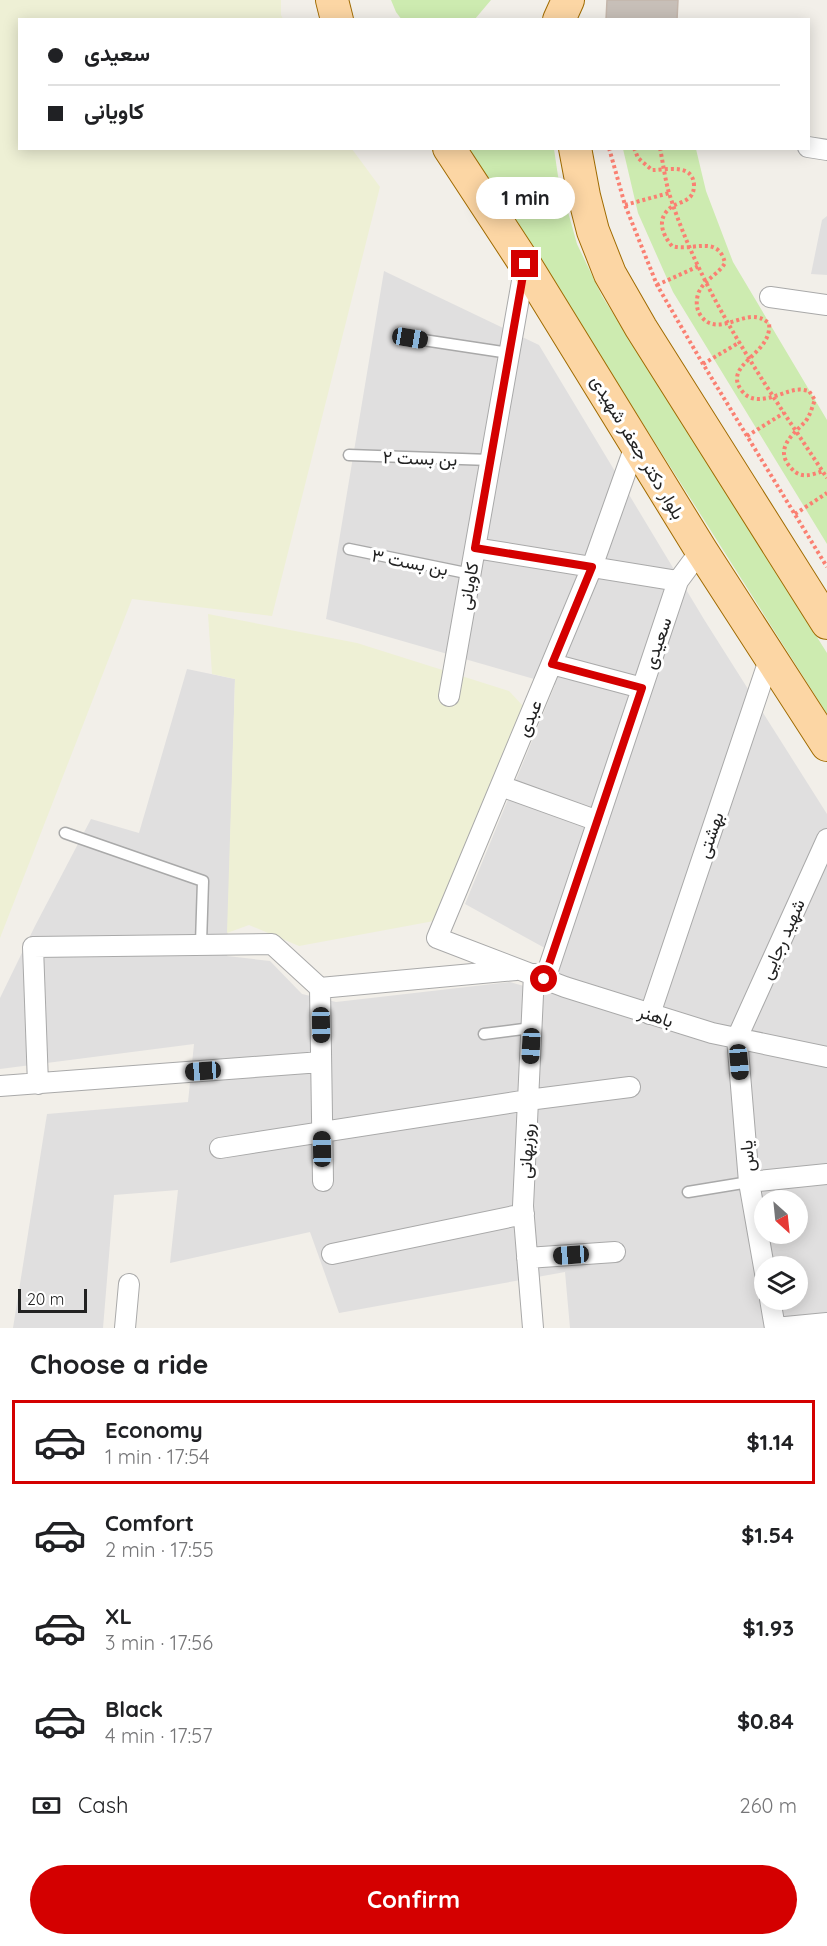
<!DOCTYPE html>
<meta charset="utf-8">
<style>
body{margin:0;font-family:Quicksand,Vazirmatn,sans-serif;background:#f6f6f6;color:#202124;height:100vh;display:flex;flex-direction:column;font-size:22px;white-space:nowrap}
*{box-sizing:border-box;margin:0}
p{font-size:20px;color:#757577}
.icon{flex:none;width:33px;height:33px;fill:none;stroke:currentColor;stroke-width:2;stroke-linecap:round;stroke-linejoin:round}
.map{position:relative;height:1328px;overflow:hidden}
.panel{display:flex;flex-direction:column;background:#fff;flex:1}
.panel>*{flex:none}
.top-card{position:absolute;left:18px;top:18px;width:792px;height:132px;border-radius:0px;box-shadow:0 3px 15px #0003;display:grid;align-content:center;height:132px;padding:0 30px;background:#fff}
.needle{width:39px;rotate:153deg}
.fabs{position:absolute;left:754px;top:1190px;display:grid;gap:12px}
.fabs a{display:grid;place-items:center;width:54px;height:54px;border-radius:50%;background:#fff;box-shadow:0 3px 15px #0003;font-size:30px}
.scale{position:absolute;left:18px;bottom:15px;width:69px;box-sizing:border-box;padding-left:6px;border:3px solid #222;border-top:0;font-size:16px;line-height:21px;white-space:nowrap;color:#222;-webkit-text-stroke:4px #fff;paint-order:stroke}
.end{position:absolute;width:27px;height:27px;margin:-14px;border:8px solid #d40000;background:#fff;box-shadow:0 0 0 3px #fff}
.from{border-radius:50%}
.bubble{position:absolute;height:42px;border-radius:21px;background:#fff;box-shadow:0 3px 15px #0003;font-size:20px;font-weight:700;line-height:42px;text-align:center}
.car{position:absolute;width:18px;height:36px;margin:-18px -9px;border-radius:8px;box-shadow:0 0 4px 2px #0007;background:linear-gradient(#222 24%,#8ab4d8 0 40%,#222 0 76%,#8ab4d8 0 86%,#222 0)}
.top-card b{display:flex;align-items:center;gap:21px;height:57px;font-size:22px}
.top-card b+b{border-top:2px solid #e0e0e0}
.top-card i{width:15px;height:15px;background:#202124}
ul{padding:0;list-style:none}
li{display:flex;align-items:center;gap:18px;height:84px;margin:0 12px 9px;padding:0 18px;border:3px solid transparent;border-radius:0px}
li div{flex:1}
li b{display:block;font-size:22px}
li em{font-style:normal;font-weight:700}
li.active{border-color:#d40000}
li>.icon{width:54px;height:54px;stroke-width:1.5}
h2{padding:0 30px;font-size:27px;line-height:72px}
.pay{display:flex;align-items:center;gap:15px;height:66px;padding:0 30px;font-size:22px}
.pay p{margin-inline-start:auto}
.cta{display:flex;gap:12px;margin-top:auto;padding:12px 30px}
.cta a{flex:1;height:69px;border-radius:36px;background:#d40000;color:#fff;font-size:24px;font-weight:700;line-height:69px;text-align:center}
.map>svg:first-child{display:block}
.residential{fill:#e0dfdf;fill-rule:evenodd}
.farmland{fill:#eef0d5}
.grass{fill:#cdebb0}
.building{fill:#c7bfb8;stroke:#c4b6ab;stroke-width:1.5}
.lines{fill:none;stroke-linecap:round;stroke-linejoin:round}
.service-casing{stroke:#a9a9a9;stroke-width:13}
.minor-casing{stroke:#a9a9a9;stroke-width:22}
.primary-casing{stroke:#a06b00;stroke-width:34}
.path{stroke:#fa8072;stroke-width:4;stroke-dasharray:3 3;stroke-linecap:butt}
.service{stroke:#fff;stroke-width:10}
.minor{stroke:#fff;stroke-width:20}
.primary{stroke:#fcd6a4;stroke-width:32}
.route{stroke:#d40000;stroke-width:8}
.labels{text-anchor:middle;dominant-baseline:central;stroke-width:6;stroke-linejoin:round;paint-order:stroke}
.street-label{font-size:18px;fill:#222;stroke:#fff}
</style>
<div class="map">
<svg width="827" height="1328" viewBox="0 0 827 1328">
<rect width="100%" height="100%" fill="#f2efe9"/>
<!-- residential -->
<path class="residential" d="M827,216V275L811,274L822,220Z
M384,271L539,345L705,621L827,814V1328H570L565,1272L339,1313L310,1232L170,1263L178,1190L114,1195L103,1328H13L47,1114L188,1102L194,1044L0,1069V998L35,926L91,819L139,833L187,669L235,679L227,956L270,961L302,994L336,1002L510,982L551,994L563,958L465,904L555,685L326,619ZM765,1200H798V1233H765ZM765,1266H798V1299H765Z"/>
<!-- farmland -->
<path class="farmland" d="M0,0H281V15L283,19L20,20V148L352,149L380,187L272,616L132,599L0,938Z
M208,614L357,643L509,691L524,707L434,921L299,946L249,925L227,933L235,679L212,674Z"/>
<!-- grass -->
<path class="grass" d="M391,0H491L475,19L402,20L396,12Z
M469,149H554L558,176L577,244L602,296L827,653V714Z
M623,149H696L706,191L733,262L827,420V544L673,292L638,213Z"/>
<!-- building -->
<path class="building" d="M607,0H678L677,20H606Z"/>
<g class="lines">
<defs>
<path id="service" d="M410,338L509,353
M349,455L490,460
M349,549L471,574
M65,833L203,881L201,943
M484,1034L531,1028
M688,1192L749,1182"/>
<path id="minor" d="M808,147L827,150
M770,297L827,305
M636,443L592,567L437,938L565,987L712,1033L827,1057
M475,548L678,581L701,550
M552,664L642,688
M449,696L525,264
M501,786L598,821
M545,979L678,581
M650,1014L770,657
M38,1084L33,947L272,944L320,988
M0,1086L321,1062
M220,1148L528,1100L630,1087
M323,1181L320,988L516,970
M749,1182L827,1174
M332,1254L524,1214
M527,1258L615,1252
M765,1273L749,1182L737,1038L827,839
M770,1299L775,1328L827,1323
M125,1328L129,1284
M533,1328L523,1206L534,974"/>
<path id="primary" d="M332,0L337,20
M559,20L568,0
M449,148L525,264L701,550L827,745
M575,148L584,196L593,231L610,274L641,328L827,623"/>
</defs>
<!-- service casing -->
<use href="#service" class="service-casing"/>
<!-- minor casing -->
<use href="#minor" class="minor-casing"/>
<!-- primary casing -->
<use href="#primary" class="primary-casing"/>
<!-- path -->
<path class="path" d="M609,148L625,205L657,285L700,359L827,567
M634,148L638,158L652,170C667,170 693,163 694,185C694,190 693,194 690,197C685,202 678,203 673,206C656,217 661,233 672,246C692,252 718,234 725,263C718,275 703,280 698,294C696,302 696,309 701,316C714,334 735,318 752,317C760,317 763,319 769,323C773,355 721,364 742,391C755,408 779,393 795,390C800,389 805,390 809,391L815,400C812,407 810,416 805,422C792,435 773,450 792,469C801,479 811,475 823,471
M660,148C663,163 665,179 669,193C702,297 768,388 827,478
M625,205L669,193
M657,285L699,266
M703,364L740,342
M747,436L784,413
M795,514L827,493"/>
<!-- service -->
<use href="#service" class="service"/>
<!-- minor -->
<use href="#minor" class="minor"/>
<!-- primary -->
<use href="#primary" class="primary"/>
</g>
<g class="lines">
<!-- route -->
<path class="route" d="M525,264L475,548L592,567L552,664L642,688L544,979"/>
</g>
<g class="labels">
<!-- street labels -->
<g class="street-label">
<text transform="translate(638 447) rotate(59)">بلوار دکتر جعفر شهیدی</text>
<text transform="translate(420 458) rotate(2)">بن بست ۲</text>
<text transform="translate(410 562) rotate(11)">بن بست ۳</text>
<text transform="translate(468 586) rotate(-80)">کاویانی</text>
<text transform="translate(657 643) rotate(-71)">سعیدی</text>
<text transform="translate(529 718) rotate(-67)">عبدی</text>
<text transform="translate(710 835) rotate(-71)">بهشتی</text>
<text transform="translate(782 939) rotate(-66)">شهید رجایی</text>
<text transform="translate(656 1016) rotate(18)">باهنر</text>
<text transform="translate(526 1151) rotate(-87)">روزبهانی</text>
<text transform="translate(747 1156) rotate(-95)">یاس</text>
</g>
</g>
</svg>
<div class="fabs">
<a><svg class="needle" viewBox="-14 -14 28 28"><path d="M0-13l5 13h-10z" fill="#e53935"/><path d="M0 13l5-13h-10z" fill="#757577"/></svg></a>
<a><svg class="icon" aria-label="layers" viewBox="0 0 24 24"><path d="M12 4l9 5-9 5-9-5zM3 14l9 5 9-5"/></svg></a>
</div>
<div class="scale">20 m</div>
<i class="end from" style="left:544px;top:979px"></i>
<i class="end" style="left:525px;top:264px"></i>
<div class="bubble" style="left:476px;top:177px;width:99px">1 min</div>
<i class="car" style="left:410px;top:338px;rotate:99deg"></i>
<i class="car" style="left:321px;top:1025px;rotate:179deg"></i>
<i class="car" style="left:531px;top:1046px;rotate:183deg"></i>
<i class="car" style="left:739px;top:1062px;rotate:175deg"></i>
<i class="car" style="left:203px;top:1071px;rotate:266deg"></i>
<i class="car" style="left:322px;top:1149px;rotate:359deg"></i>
<i class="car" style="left:571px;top:1255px;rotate:266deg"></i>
<div class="top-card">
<b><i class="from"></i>سعیدی</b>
<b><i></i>کاویانی</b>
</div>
</div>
<section class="panel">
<h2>Choose a ride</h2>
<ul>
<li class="active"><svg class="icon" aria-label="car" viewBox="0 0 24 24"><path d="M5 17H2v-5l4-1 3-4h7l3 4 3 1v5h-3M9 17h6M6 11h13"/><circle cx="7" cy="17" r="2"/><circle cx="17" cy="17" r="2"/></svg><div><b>Economy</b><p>1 min · 17:54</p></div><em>$1.14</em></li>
<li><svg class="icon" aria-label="car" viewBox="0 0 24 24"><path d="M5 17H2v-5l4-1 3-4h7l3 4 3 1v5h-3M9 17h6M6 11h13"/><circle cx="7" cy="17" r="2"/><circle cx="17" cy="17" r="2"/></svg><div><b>Comfort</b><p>2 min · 17:55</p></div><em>$1.54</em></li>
<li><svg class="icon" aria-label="car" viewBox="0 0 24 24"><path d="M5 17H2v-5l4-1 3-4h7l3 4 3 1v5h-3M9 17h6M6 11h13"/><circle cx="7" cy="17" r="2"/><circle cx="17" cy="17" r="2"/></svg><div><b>XL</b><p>3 min · 17:56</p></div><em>$1.93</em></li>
<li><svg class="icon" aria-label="car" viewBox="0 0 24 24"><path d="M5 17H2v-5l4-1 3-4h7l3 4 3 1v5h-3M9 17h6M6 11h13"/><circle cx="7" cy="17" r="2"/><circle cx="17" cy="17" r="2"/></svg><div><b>Black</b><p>4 min · 17:57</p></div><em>$0.84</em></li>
</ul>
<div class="pay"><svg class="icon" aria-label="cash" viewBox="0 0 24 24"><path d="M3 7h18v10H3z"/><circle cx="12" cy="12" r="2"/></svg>Cash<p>260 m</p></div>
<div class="cta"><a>Confirm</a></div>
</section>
